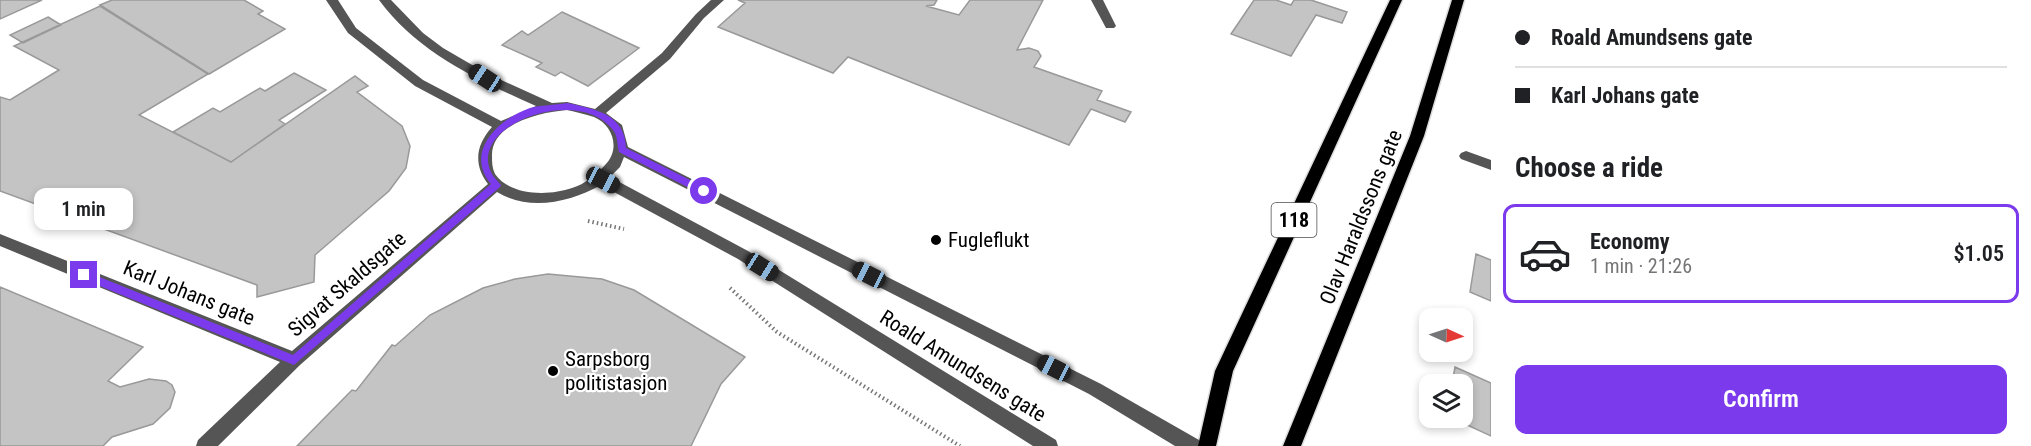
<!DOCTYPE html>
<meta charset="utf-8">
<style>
body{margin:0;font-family:"Roboto Condensed",sans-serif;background:#f6f6f6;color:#202124;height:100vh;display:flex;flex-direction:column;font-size:22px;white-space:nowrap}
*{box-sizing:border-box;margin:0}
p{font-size:20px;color:#757577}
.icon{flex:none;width:33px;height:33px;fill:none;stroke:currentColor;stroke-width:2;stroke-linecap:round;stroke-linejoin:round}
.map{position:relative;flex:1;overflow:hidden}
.panel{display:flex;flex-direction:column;background:#fff;width:540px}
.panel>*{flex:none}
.hud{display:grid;align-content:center;height:132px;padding:0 24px;background:#fff}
.needle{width:39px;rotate:93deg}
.controls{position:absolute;left:1419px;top:308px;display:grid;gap:12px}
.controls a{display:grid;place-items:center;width:54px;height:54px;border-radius:12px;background:#fff;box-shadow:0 3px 9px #0003;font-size:30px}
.end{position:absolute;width:27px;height:27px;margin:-14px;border:8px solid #7c3aed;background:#fff;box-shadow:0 0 0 3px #fff}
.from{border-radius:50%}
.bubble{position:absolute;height:42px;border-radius:12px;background:#fff;box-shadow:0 3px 9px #0003;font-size:20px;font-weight:600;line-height:42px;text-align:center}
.car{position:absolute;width:18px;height:36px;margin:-18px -9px;border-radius:8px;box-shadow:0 0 4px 2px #0007;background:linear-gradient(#222 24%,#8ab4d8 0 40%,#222 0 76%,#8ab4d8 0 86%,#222 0)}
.hud b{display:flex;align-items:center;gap:21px;height:57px;font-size:22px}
.hud b+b{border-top:2px solid #e0e0e0}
.hud i{width:15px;height:15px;background:#202124}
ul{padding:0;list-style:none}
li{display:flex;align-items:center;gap:18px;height:99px;margin:0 12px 9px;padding:0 12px;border:3px solid transparent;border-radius:12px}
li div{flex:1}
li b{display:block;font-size:22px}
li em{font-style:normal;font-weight:600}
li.selected{border-color:#7c3aed}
li>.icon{width:54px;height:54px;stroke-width:1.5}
h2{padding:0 24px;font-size:27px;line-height:72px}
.button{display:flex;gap:12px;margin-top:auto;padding:12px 24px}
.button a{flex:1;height:69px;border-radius:12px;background:#7c3aed;color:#fff;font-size:24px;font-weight:600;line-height:69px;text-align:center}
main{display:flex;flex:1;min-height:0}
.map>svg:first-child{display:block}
.building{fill:#c4c4c4;stroke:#999;stroke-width:1.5}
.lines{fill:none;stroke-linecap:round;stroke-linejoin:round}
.major-casing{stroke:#dbdbdb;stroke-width:3}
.path{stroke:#777;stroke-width:4;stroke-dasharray:1.5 3;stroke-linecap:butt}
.minor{fill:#555;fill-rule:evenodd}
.major{fill:#000;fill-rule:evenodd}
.route{fill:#7c3aed}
.poi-dot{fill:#000;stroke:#fff;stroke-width:2}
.labels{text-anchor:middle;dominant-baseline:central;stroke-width:4.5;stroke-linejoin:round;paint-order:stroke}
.shield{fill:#fff;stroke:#4c4c4c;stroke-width:1.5}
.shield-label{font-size:20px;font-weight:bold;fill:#000}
.street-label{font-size:21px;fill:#000;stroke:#fff}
.poi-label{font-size:21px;fill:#000;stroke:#fff;text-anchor:start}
</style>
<main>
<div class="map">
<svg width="1491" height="446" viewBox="0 0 1491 446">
<rect width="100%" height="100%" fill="#fff"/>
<!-- building -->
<path class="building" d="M0,0H42L0,19Z
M112,0H244L263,11L258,14L285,29L209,74L100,5Z
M738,0H937L934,5L926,6L959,15L970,0H1043L1017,50L1029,48L1038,51L1041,56L1034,67L1102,91L1097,100L1131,112L1125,122L1091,109L1069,145L848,57L833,73L718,27L745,3Z
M1254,0H1276L1291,5L1294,0H1311L1347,12L1342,23L1316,15L1291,56L1231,34Z
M100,6L208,74L139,115L231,162L355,76L368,86L357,92L402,126L410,146L406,168L389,191L315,255L314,282L257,297V285L0,191V97L10,100L59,70L14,46Z
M562,12L639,48L588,86L561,72L555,76L536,67L542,63L502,45L522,31L528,35Z
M48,17L61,25L23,43L10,35Z
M294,73L326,90L279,120L285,124L231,162L173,132L213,108L220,112L260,88L265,91Z
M1476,254L1491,260V301L1470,292Z
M548,274L602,279L634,290L745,357L721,384L691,446H297L352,390L356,391L392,345L395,346L430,315L483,288L515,279Z
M0,287L143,347L108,381L120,387L149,379L166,381L172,385L175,392L170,408L153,424L112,437L103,446H0Z
M1455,367L1491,383V436L1450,417H1462V384H1452Z"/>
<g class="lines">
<defs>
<path id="major" d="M1390,0H1402L1233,371L1216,446H1198L1215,371Z
M1452,0H1464L1424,136L1301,446H1283L1410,136Z"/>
</defs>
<!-- major casing -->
<use href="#major" class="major-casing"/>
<!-- path -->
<path class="path" d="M588,221L624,229
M730,288L777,332L960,446"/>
<!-- minor -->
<path class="minor" d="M326,0H338L356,28L423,80L501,121L536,106C478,80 418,53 379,0H391L423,33L443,48L486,73L552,103L567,102L595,109L662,53L696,14L711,0H724L704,18L670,59L606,113L622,125L628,147L1101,384L1199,440L1201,446H1175L1089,394L624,157L620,167L610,177L748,251L1056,440L1058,446H1033L738,259L601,185C570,202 530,212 497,192L300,365L218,446H196L198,440L280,362L0,246V234L292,351L488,184C473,164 476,145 492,127L415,86L348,33ZM567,110C576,112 585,114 594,117C613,125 621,149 605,165C596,175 585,184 572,188C549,196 510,196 495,174C492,168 492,162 492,156C491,123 542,112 567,110Z
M1091,0H1103L1116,26L1114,28H1106Z
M1466,151L1491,160V170L1461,159L1459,156L1461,153Z"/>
<!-- major -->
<use href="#major" class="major"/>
</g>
<!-- route -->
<path class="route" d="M567,103C595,109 625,114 626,148L708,189V194H701L619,152C617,145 618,136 613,130C579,84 465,125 492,174C494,178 498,181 501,185L500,187L294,365L80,278L78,275L84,271L87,272L293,355L491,184C464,152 498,119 530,108C541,105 555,105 567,103Z"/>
<!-- markers -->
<g class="poi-dot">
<circle cx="936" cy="240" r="6"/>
<circle cx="553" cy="371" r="6"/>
</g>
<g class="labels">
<!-- shield labels -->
<rect class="shield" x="1271.5" y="203" width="45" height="34" rx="4.5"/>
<g class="shield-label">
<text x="1294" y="220">118</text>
</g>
<!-- street labels -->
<g class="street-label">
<text transform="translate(1361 217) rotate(-68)">Olav Haraldssons gate</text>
<text transform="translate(347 284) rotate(-41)">Sigvat Skaldsgate</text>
<text transform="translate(189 293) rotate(22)">Karl Johans gate</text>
<text transform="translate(963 366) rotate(32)">Roald Amundsens gate</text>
</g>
<!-- poi labels -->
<g class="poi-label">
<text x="948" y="240">Fugleflukt</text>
<text x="565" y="359">Sarpsborg<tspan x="565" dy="24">politistasjon</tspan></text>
</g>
</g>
</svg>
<div class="controls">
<a><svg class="needle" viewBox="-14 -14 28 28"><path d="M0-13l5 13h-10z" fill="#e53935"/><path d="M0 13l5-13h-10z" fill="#757577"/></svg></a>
<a><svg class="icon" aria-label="layers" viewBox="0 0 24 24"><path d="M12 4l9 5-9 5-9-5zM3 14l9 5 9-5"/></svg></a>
</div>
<i class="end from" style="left:704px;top:191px"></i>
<i class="end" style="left:84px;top:275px"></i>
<div class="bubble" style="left:34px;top:188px;width:99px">1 min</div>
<i class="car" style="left:485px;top:78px;rotate:303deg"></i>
<i class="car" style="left:603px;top:180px;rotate:118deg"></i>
<i class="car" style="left:762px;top:267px;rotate:122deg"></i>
<i class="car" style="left:869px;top:275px;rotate:297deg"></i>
<i class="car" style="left:1054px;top:368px;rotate:297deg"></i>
</div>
<section class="panel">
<div class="hud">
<b><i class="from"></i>Roald Amundsens gate</b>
<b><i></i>Karl Johans gate</b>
</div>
<h2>Choose a ride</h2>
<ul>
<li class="selected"><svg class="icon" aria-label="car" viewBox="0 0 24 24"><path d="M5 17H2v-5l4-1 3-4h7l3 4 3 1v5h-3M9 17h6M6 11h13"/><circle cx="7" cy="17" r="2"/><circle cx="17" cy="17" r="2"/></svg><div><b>Economy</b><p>1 min · 21:26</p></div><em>$1.05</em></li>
</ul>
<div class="button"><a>Confirm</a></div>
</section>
</main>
